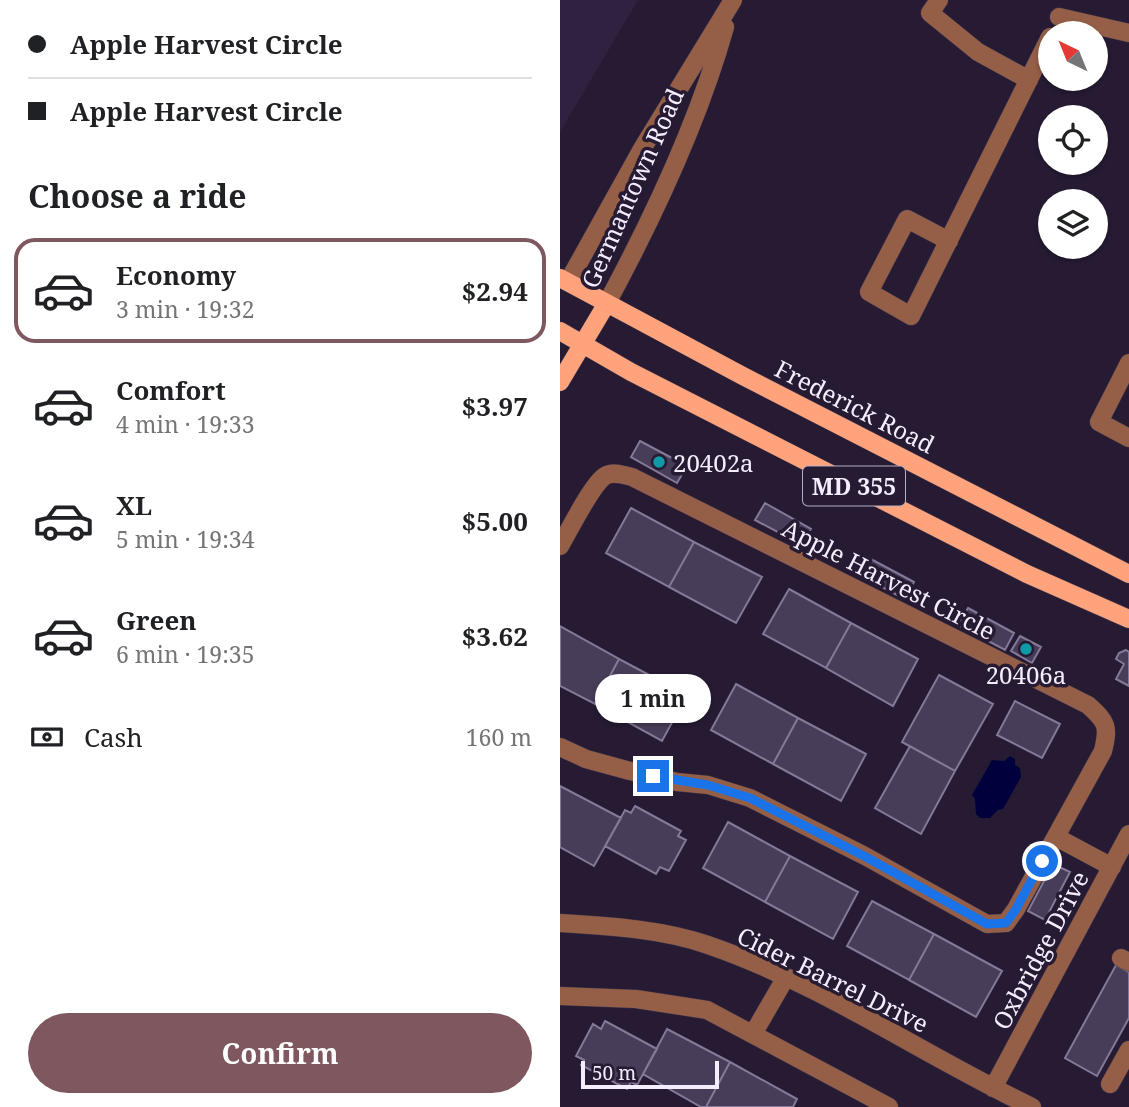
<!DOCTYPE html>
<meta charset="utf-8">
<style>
body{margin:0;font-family:"Noto Serif",serif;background:#f2f2f2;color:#202124;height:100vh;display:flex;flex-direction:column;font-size:26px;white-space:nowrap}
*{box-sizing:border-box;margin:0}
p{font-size:23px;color:#757577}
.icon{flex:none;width:38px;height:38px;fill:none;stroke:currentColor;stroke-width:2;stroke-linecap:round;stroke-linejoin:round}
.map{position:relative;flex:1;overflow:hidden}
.sheet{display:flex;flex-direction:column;background:#fff;width:560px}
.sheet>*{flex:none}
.hud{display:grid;align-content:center;height:154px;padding:0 28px;background:#fff}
.needle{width:46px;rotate:317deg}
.tools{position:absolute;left:478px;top:21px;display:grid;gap:14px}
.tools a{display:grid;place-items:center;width:70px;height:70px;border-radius:50%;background:#fff;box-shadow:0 2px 5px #0004;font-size:35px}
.scale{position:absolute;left:21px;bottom:18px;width:138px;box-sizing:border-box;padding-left:7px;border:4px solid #f4edfe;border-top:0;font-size:19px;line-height:24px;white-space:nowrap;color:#f4edfe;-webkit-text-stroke:5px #261b33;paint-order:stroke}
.end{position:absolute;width:32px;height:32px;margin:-16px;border:9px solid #1a73e8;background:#fff;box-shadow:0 0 0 4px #fff}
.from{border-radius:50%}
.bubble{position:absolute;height:49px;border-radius:24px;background:#fff;box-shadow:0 2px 5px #0004;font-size:23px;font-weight:700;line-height:49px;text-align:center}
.hud b{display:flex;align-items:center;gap:24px;height:66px;font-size:26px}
.hud b+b{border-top:2px solid #e0e0e0}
.hud i{width:18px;height:18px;background:#202124}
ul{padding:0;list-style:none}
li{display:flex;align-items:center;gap:21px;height:105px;margin:0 14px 10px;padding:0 14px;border:4px solid transparent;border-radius:21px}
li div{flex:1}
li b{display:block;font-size:26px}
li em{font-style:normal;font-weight:700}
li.current{border-color:#7f575e}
li>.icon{width:63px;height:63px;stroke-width:1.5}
h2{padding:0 28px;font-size:32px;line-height:84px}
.pay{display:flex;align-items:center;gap:18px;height:77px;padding:0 28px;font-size:26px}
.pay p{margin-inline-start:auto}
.cta{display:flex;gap:14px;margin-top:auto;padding:14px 28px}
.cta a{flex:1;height:80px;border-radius:42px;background:#7f575e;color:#fff;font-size:28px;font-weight:700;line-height:80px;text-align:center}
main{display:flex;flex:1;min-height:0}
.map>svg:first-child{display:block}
.built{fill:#302140}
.water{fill:#00003d}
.building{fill:#483d58;stroke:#847998;stroke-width:2}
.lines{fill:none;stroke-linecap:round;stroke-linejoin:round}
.minor-casing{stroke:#43384f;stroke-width:19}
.major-casing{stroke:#43384f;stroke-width:19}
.minor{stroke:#955f47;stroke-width:18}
.major{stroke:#fea37b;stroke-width:18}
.route{stroke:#1a73e8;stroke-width:9}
.culture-dot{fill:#0f9aa8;stroke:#261b33;stroke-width:2.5}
.labels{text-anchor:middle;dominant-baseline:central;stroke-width:7;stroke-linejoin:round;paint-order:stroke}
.shield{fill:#261b33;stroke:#b6aec1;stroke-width:2}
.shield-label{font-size:23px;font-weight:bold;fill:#f4edfe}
.street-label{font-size:24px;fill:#f4edfe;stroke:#261b33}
.poi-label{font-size:24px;fill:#f4edfe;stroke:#261b33;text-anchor:start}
</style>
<main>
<section class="sheet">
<div class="hud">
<b><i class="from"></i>Apple Harvest Circle</b>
<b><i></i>Apple Harvest Circle</b>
</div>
<h2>Choose a ride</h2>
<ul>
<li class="current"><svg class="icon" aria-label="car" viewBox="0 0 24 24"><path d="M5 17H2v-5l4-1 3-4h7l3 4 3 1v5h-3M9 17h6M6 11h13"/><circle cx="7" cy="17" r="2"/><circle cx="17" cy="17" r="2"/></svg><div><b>Economy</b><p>3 min · 19:32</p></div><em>$2.94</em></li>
<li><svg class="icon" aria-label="car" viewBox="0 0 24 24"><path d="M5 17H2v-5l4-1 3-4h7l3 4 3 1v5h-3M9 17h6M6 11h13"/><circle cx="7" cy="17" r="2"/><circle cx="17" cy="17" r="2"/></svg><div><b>Comfort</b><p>4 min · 19:33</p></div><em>$3.97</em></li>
<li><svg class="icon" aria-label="car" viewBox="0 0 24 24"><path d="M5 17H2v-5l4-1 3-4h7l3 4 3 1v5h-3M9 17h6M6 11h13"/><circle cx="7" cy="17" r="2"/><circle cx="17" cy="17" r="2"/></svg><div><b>XL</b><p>5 min · 19:34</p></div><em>$5.00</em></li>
<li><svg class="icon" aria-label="car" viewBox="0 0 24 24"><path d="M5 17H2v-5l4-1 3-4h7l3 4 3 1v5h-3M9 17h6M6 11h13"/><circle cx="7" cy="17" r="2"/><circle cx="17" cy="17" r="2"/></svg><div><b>Green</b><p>6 min · 19:35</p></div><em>$3.62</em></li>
</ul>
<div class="pay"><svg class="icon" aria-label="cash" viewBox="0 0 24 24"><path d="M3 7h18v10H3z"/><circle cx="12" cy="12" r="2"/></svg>Cash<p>160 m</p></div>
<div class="cta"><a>Confirm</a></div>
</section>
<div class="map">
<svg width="569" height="1107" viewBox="0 0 569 1107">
<rect width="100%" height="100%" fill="#261b33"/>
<!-- built -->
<path class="built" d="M0,0H78L0,132Z"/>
<!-- water -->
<path class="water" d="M450,756L455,759V765L460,768L461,777L443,809L438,810L430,818H420L416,814L415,799L412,795L432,760L444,761Z"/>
<!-- building -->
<path class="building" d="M80,441L127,466L117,483L71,457Z
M205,503L251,529L242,545L195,520Z
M71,508L134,542L109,587L46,553Z
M134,542L202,577L176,623L109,587Z
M307,557L354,582L344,599L298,574Z
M229,589L291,623L266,668L203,634Z
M408,608L454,633L445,650L398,625Z
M291,623L358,659L333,706L266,668Z
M0,626L59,659L35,704L0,686Z
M460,636L481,647L472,663L451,651Z
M566,650L569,652V686L556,679L564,664L556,659L559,653Z
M59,659L127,695L102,741L35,704Z
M379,675L433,704L395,771L342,742Z
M176,684L238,718L213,764L151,730Z
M455,701L500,724L482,758L437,735Z
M238,718L306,754L281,801L213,764Z
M350,746L395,771L361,834L315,808Z
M0,786L61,818L34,866L0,847Z
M75,806L121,831L118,836L126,840L109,871L100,867L96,874L45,846L65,810L71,813Z
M168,822L230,856L205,902L143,868Z
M230,856L298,892L273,939L205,902Z
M493,864L510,872L485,920L468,911Z
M312,901L374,934L349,980L287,946Z
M374,934L442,971L416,1017L349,980Z
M556,965L569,972V1018L537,1076L505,1058Z
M45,1021L97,1049L77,1085L71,1082L67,1089L21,1065L24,1060L16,1056L33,1024L41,1029Z
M107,1029L170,1062L146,1107H141L83,1074Z
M170,1062L237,1099L233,1107H146Z"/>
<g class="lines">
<defs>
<path id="minor" d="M379,0L370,13L418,52L469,80
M499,17L569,33
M389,241L347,219L309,292L351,316L490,37
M8,282L82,149L173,0
M47,303C94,216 138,123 165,27
M569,363L539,422L569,438
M0,546C9,531 32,484 45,476C53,471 64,475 72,477L528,705C547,722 549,726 543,751L456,909L446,923L427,924L305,856L190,798L148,785L117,782L70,771L26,759L0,747
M496,837L552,867
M0,923C48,926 102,929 148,945C262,984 363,1055 472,1107
M561,958L569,962
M0,996L76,999L147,1010L329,1107
M193,1034L226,977
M550,1084L569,1050
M433,1088L569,834"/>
<path id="major" d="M0,278L181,375L569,574
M0,331L71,372L467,574L569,619
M0,382L47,303"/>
</defs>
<!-- minor casing -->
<use href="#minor" class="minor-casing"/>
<!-- major casing -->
<use href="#major" class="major-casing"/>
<!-- minor -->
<use href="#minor" class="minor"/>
<!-- major -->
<use href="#major" class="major"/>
</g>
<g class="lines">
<!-- route -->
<path class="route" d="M93,776L148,785L190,798L304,856L427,924L446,923L456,909L482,861"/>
</g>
<!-- markers -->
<g class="culture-dot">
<circle cx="99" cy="462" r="7"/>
<circle cx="466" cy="649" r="7"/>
</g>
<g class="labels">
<!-- shield labels -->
<rect class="shield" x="243" y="466.5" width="102" height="39" rx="5"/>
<g class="shield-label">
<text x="294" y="486">MD 355</text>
</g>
<!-- street labels -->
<g class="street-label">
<text transform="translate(72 188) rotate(-66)">Germantown Road</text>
<text transform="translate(295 406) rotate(27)">Frederick Road</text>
<text transform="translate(329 579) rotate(27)">Apple Harvest Circle</text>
<text transform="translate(480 950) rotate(-62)">Oxbridge Drive</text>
<text transform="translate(273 979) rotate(26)">Cider Barrel Drive</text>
</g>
<!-- poi labels -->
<g class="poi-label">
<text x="113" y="462">20402a</text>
<text x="466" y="674" text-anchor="middle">20406a</text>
</g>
</g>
</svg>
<div class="tools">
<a><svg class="needle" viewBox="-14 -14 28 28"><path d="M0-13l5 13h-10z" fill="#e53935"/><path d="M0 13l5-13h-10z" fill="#757577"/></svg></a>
<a><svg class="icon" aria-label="locate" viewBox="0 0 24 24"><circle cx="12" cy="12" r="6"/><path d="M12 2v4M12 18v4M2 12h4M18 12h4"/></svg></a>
<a><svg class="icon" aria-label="layers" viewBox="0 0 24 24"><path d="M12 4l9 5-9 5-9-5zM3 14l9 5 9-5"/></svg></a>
</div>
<div class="scale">50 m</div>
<i class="end from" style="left:482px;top:861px"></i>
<i class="end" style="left:93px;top:776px"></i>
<div class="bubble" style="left:35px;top:674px;width:116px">1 min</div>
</div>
</main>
